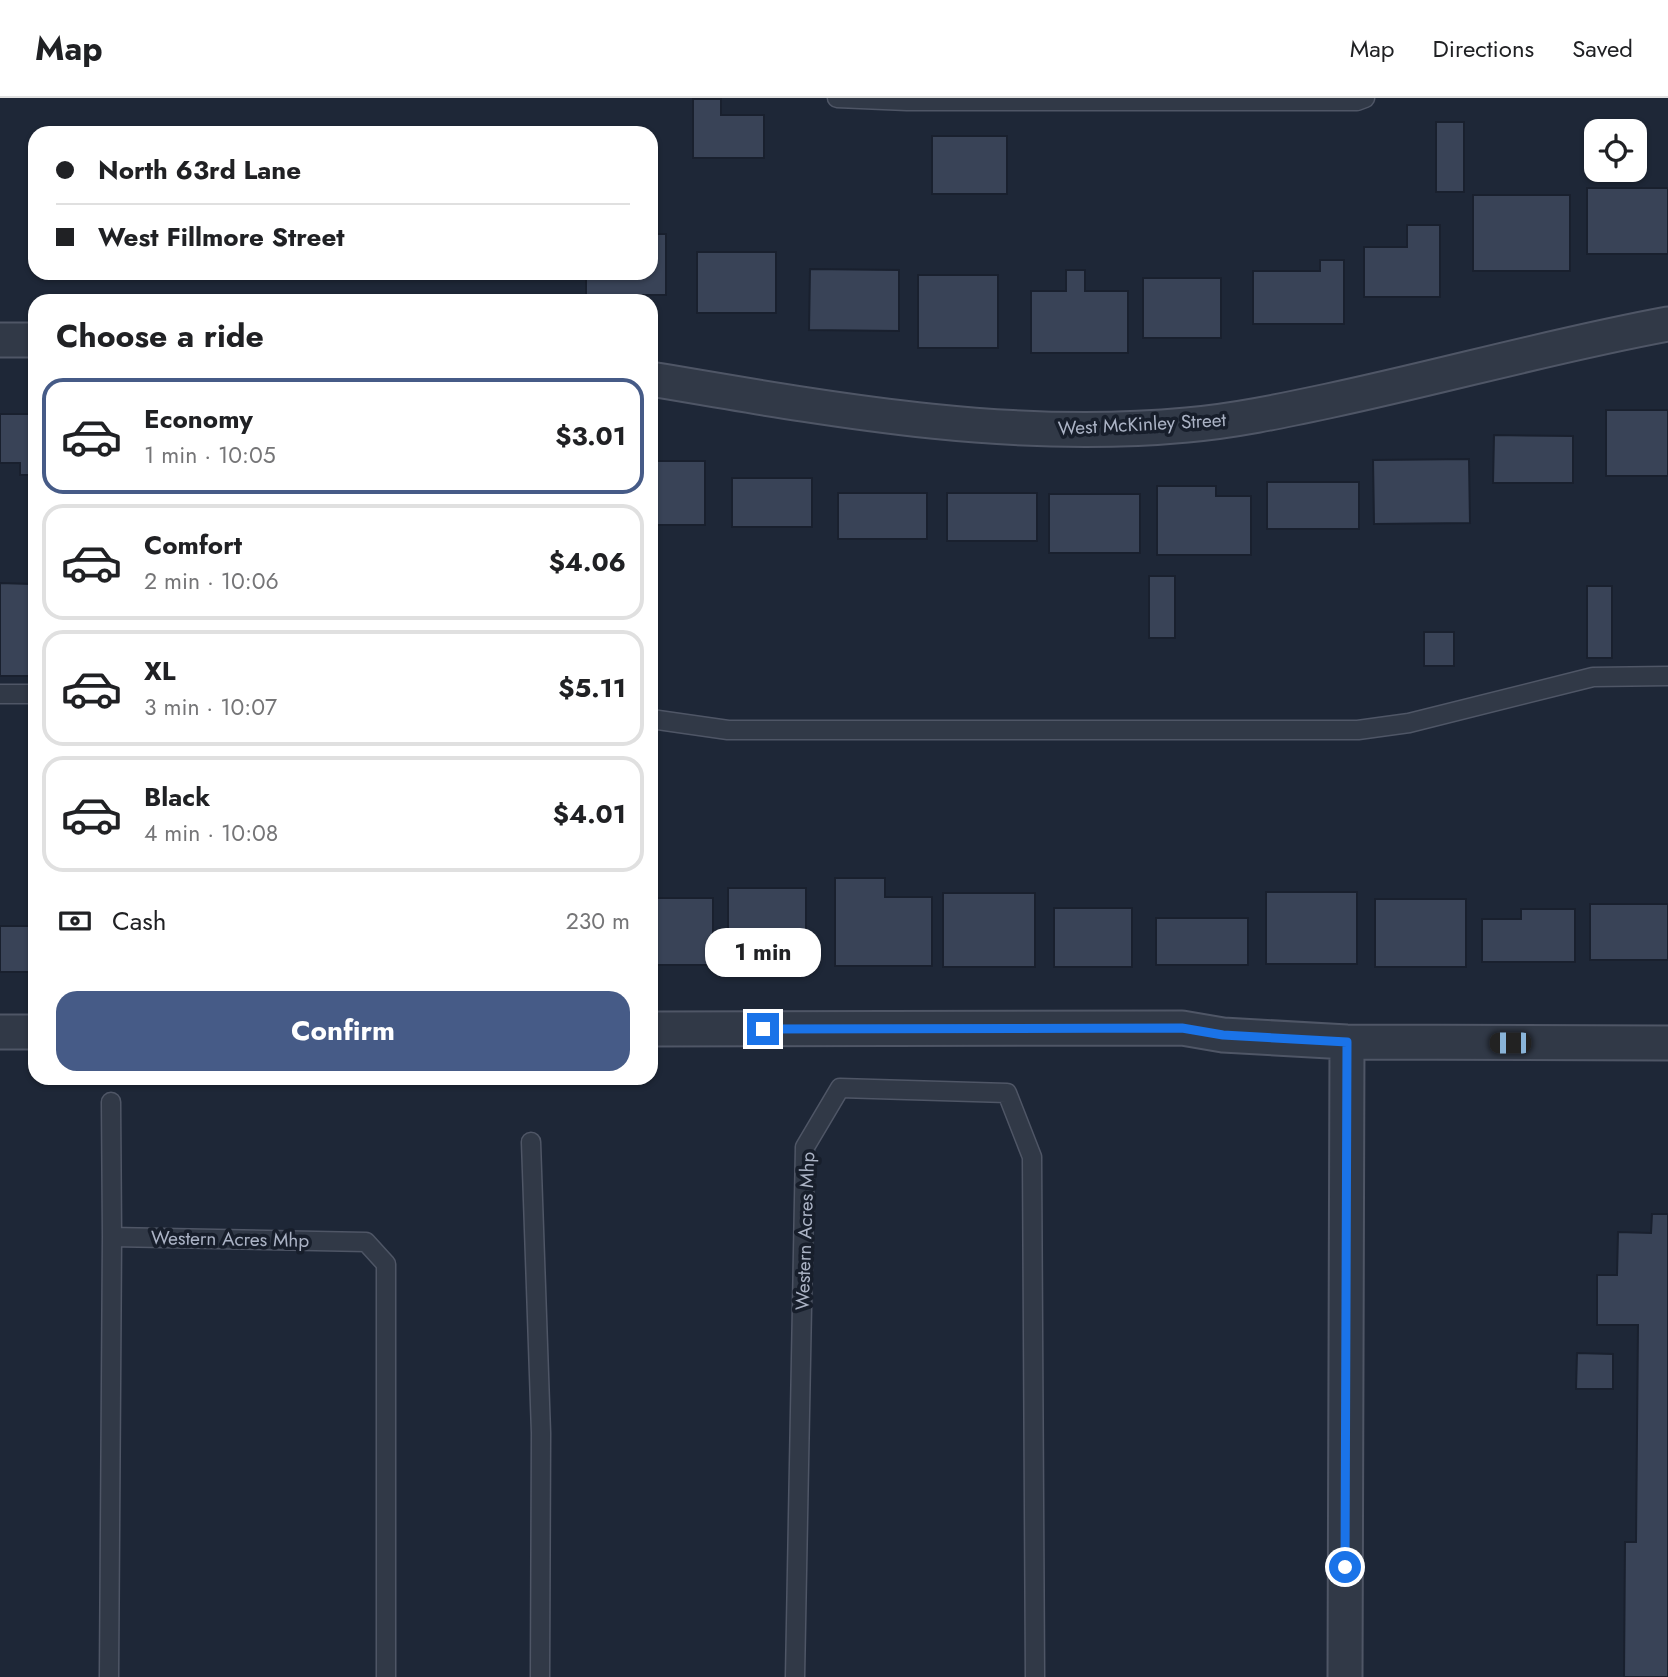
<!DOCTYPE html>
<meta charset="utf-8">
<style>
body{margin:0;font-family:Jost,sans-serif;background:#f6f6f6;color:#202124;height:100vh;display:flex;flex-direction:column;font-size:26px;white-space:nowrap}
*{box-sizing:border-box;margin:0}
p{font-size:23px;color:#757577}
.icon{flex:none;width:38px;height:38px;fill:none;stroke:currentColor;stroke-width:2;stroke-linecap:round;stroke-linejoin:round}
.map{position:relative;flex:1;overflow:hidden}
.sheet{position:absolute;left:28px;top:196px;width:630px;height:791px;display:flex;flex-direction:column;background:#fff;border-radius:21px;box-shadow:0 2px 5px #0004}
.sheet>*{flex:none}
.banner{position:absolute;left:28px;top:28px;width:630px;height:154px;border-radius:21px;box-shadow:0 2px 5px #0004;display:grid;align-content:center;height:154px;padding:0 28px;background:#fff}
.buttons{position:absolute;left:1584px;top:21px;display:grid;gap:14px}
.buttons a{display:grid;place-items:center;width:63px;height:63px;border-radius:14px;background:#fff;box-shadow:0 2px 5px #0004;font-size:35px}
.end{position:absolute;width:32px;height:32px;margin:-16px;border:9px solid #1a73e8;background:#fff;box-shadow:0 0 0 4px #fff}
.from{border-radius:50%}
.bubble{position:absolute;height:49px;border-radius:21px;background:#fff;box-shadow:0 2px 5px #0004;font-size:23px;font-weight:700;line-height:49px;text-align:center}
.car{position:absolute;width:21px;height:42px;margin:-21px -10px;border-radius:9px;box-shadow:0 0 5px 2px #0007;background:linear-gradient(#222 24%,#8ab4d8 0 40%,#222 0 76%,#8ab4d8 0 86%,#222 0)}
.banner b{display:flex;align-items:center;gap:24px;height:66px;font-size:26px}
.banner b+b{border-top:2px solid #e0e0e0}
.banner i{width:18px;height:18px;background:#202124}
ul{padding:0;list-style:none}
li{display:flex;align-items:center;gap:21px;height:116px;margin:0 14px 10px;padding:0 14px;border:4px solid #e0e0e0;border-radius:21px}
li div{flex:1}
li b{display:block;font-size:26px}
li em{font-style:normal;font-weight:700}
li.selected{border-color:#465b87}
li>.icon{width:63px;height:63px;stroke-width:1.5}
h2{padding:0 28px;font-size:32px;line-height:84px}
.pay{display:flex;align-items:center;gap:18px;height:77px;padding:0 28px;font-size:26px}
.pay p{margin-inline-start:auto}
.cta{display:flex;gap:14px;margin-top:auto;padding:14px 28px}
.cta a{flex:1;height:80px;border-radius:21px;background:#465b87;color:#fff;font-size:28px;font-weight:700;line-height:80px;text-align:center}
header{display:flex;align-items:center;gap:42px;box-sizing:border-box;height:98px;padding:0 35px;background:#fff;border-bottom:2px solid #e0e0e0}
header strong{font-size:33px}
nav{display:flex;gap:38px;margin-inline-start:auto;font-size:24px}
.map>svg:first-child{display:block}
.building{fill:#394357;stroke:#19202e;stroke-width:2}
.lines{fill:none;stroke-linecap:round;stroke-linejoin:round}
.service-casing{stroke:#4f5666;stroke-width:21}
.minor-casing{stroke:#4f5666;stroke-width:37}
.service{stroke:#313947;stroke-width:18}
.minor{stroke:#313947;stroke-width:33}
.route{stroke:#1a73e8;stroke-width:9}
.labels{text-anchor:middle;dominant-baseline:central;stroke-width:7;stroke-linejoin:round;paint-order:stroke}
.street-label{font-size:19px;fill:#abb3c5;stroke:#171e2b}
</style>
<header>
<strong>Map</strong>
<nav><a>Map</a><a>Directions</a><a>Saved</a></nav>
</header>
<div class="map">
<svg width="1668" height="1579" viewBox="0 0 1668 1579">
<rect width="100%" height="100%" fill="#1e2737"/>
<!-- building -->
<path class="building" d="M693,1H721V17H764V60H693Z
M1436,24H1464V94H1436Z
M932,38H1007V96H932Z
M1587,90H1668V156H1587Z
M1473,97H1570V173H1473Z
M1407,127H1440V199H1364V149H1407Z
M651,136H666V197H586V175H651Z
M697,154H776V215H697Z
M1320,162H1344V226H1253V173H1320Z
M810,171L899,172V233L809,232Z
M1066,172H1085V193H1128V255H1031V193H1066Z
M248,175H341V177H248Z
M363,175H455V178H363Z
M474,175H554V179L474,178Z
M918,177H998V250H918Z
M1143,180H1221V240H1143Z
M1606,312H1668V378H1606Z
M0,316H35V377H20V365H0Z
M1494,337L1573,338V385H1493Z
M1469,361L1470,425L1374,426L1373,362Z
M651,363H705V427H651Z
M732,380H812V429H732Z
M1267,384H1359V431H1267Z
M1157,388H1216V398H1251V457H1157Z
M838,395H927V441H838Z
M947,395H1037V443H947Z
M1049,396H1140V455H1049Z
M1149,478H1175V540H1149Z
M0,485L31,486L29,578H0Z
M1587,488H1612V560H1587Z
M1424,534H1454V568H1424Z
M835,780H885V799H932V868H835Z
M728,790H806V871H728Z
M1266,794H1357V866H1266Z
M943,795H1035V869H943Z
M651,800H713V867H651Z
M1375,801H1466V869H1375Z
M1590,806H1668V862H1590Z
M1054,810H1132V869H1054Z
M1521,811H1575V864H1482V821H1521Z
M1156,820H1248V867H1156Z
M0,828H35V874H0Z
M1652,1116H1668V1579H1624L1625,1444H1636L1638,1227H1597V1177H1617L1618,1134L1651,1135Z
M1577,1255L1613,1256V1291H1576Z"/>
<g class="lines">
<defs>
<path id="service" d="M837,0L907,3H1357L1365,0
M0,596H35
M651,621L728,632H1358L1409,625L1593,579L1668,578
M531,1044L541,1335L540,1579
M112,1139L366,1144L386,1166V1579
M109,1579L112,1139L111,1004
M795,1579L805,1049L840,990L1007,995L1032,1059L1035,1579"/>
<path id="minor" d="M0,242H35
M651,281C828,311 1006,344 1187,327C1234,323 1281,313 1328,303C1441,279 1554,247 1668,226
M651,931L1182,930L1223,937L1347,944L1668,945
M0,934H35
M1345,1579L1347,944"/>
</defs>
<!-- service casing -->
<use href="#service" class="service-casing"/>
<!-- minor casing -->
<use href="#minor" class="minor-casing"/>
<!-- service -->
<use href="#service" class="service"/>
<!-- minor -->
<use href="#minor" class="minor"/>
</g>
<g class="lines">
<!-- route -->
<path class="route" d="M763,931L1182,930L1223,937L1347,944L1345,1469"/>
</g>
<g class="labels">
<!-- street labels -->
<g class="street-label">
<text transform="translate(1142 326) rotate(-3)">West McKinley Street</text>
<text transform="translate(805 1133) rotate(-88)">Western Acres Mhp</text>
<text transform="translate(230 1141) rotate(1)">Western Acres Mhp</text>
</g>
</g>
</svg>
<div class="buttons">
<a><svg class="icon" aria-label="locate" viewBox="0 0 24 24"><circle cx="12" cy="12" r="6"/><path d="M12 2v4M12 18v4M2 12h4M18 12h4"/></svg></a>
</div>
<i class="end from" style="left:1345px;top:1469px"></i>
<i class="end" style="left:763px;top:931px"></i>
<div class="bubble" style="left:705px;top:830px;width:116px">1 min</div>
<i class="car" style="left:1510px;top:945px;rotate:270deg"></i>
<div class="banner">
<b><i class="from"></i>North 63rd Lane</b>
<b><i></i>West Fillmore Street</b>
</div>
<section class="sheet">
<h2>Choose a ride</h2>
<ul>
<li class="selected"><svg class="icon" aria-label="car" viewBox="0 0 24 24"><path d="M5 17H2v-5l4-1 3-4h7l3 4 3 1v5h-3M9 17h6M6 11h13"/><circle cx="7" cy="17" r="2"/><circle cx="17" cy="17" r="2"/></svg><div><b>Economy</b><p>1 min · 10:05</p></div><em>$3.01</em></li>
<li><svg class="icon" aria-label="car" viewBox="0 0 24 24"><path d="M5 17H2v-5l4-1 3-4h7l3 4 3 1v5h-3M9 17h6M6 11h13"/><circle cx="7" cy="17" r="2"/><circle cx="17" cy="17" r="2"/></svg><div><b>Comfort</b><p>2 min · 10:06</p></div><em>$4.06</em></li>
<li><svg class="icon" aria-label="car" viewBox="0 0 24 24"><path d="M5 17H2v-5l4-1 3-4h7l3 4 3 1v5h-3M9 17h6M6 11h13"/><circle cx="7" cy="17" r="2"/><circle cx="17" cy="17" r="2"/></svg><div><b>XL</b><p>3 min · 10:07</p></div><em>$5.11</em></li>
<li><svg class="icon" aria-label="car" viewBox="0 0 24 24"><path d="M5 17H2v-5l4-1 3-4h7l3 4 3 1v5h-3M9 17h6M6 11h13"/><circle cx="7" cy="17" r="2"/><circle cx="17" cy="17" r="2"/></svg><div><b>Black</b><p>4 min · 10:08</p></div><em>$4.01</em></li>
</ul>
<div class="pay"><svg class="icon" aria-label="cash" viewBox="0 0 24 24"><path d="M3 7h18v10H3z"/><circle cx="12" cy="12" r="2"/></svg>Cash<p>230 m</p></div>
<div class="cta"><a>Confirm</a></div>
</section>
</div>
